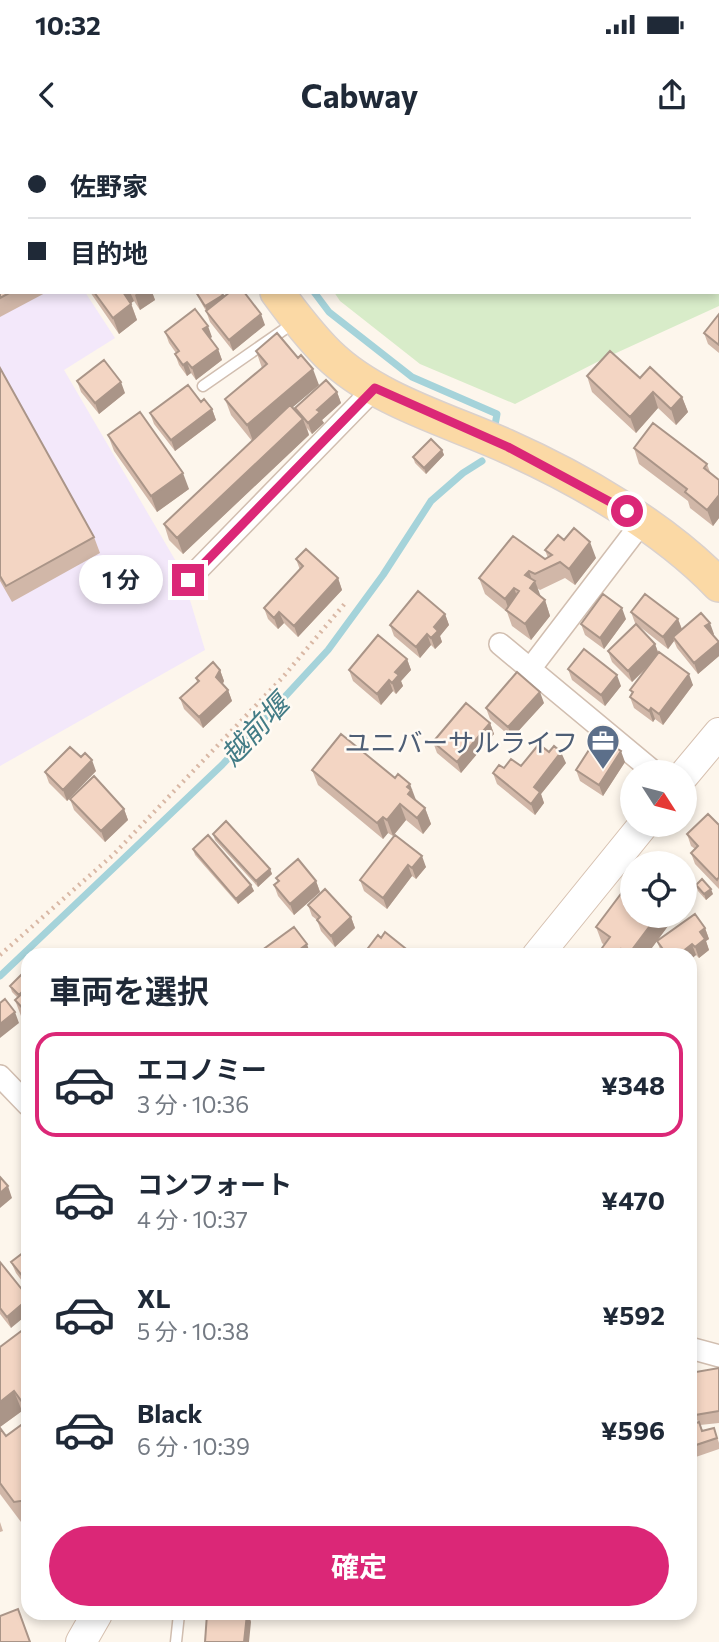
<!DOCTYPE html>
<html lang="ja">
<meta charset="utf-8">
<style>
body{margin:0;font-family:Commissioner,"Noto Sans JP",sans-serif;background:#f2f2f3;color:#1f2937;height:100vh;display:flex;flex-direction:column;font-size:26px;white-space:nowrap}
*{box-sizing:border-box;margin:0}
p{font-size:23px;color:#747a83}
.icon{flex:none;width:38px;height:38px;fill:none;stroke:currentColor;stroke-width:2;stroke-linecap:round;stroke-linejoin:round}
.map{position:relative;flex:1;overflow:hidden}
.sheet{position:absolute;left:21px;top:808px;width:676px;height:672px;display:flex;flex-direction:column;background:#fff;border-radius:21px;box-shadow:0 4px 10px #0003}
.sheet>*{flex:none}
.guide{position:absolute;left:0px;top:0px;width:719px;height:154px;box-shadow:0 4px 10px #0003;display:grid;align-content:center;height:154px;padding:0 28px;background:#fff}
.needle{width:46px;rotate:126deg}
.buttons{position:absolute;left:620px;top:620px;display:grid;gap:14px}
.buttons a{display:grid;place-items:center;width:77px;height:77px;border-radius:50%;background:#fff;box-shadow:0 4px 10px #0003;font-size:35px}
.end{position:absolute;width:32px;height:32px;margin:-16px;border:9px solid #db2777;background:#fff;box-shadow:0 0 0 4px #fff}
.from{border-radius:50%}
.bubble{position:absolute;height:49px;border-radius:24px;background:#fff;box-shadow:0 4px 10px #0003;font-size:23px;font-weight:700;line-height:49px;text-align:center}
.guide b{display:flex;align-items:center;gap:24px;height:66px;font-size:26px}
.guide b+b{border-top:2px solid #e0e1e3}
.guide i{width:18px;height:18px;background:#1f2937}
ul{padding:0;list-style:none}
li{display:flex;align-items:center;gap:21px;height:105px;margin:0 14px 10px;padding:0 14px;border:4px solid transparent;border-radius:21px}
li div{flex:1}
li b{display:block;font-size:26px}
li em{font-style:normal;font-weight:700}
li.selected{border-color:#db2777}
li>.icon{width:63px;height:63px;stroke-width:1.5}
h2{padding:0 28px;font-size:32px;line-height:84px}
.cta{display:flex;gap:14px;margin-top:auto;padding:14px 28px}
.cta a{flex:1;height:80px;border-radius:42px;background:#db2777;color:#fff;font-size:28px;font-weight:700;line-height:80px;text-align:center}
.status{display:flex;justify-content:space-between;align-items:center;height:49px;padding:0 35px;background:#fff;direction:ltr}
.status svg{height:19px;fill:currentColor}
header{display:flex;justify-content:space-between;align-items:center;height:91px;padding:0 28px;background:#fff;font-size:32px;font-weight:700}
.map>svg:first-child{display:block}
.education{fill:#f3e8fa}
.green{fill:#d8ecc9}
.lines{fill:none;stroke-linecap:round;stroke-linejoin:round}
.stream{stroke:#a5d3da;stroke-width:7}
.lane-casing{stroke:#d1beb0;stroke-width:13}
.street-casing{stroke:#d1beb0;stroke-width:24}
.secondary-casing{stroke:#d6c0b0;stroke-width:32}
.primary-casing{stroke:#dad1cd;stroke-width:36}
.path{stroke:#d9b8a5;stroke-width:4.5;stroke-dasharray:2 5;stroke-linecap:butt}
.lane{stroke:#fff;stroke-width:10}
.street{stroke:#fff;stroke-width:21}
.secondary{stroke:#fff;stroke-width:30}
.primary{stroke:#fbd9a5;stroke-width:33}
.wall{fill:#d1b7a8}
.shaded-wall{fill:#aa9588}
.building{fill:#f3d5c3;stroke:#aa9588;stroke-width:2}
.route{stroke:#db2777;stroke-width:9}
.labels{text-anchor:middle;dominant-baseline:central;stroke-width:5;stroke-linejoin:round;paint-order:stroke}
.service-label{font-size:26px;fill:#4e5e75;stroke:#fffaf3;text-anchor:end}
.water-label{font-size:28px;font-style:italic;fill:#437c86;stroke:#fffaf3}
</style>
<div class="status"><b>10:32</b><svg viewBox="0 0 49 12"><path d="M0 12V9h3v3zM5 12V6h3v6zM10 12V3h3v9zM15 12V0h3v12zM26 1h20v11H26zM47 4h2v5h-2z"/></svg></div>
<header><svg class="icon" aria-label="back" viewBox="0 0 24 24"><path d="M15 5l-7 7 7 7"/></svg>Cabway<svg class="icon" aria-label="share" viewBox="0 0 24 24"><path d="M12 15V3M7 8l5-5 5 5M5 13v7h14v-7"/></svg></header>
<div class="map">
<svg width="719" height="1502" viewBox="0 0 719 1502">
<rect width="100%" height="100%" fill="#fdf6ec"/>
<!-- education -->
<path class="education" d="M0,0L8,2H2V152H85L115,198L64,230L181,430L205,510L0,626Z"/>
<!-- green -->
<path class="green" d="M239,0H719V166L603,219L515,264L420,224L340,161L334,152H718V2Z"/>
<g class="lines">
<!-- stream -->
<path class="stream" d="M220,0L221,2
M314,152L329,172L412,237L497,274L495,285
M0,836L222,625L328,510L383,435L431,361L463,333L482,321"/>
<defs>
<path id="lane" d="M203,246L295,182
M176,1502L179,1474"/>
<path id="street" d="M188,440L375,248
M500,504L654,632
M530,529L643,381
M0,936L28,965
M690,1208L719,1216"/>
<path id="secondary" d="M684,635L719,593
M537,816L644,684
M81,1502L97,1474"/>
<path id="primary" d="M185,0L186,2
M277,152C293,174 309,195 328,214C375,260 448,280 506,306C580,339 663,387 719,445"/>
</defs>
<!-- lane casing -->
<use href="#lane" class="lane-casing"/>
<!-- street casing -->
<use href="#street" class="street-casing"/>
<!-- secondary casing -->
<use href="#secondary" class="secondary-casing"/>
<!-- primary casing -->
<use href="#primary" class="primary-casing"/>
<!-- path -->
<path class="path" d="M0,815L114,714L283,537L347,461"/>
<!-- lane -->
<use href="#lane" class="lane"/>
<!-- street -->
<use href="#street" class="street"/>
<!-- secondary -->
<use href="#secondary" class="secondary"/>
<!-- primary -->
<use href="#primary" class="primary"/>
</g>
<!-- wall -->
<path class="wall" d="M0,0L2,152H47L0,177Z
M97,0H152V2H98Z
M90,152H152L155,160L140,170L134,161L131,163L137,180L119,194Z
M195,152H221L224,157L265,185L233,211L210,182L206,171Z
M719,174V213L708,204L704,193Z
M165,192L212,197L210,198L218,209L222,220L196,240L191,233L187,236L179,225L175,214L176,213L169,203Z
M256,211L319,245L292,267L296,271L295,268L337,252L341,263L322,280L324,283L312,294L307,288L309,295L183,414L169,400L164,384L252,301L231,275L225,259L262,228Z
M0,228L94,397L100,413L12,462L0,441Z
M587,236L640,238L682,257L688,272L676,285L658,268L636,293L592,252Z
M77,241L125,253L99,274L81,252Z
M201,262L212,269L216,280L175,311L154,284L150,273Z
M108,295L189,349L157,372L114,311Z
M634,308L707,324L710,332L719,340V378L713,386L690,368L688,361L639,324Z
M442,310L444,315L426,334L415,323L413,317Z
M564,400L596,418L575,445L565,438L540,450L537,448L540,456L545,460L550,476L531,500L512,486L507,472L485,454L479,438L545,419L548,418L545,410Z
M296,419L338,438L342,450L298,497L284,483L278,489L268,479L264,468L300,430Z
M631,472L678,479L682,489L714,494L713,495L719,502V516L698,534L677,508L674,501L668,509L635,483Z
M445,474L449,485L440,496L442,502L435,509L431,505L420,518L394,496L390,485Z
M626,479L604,509L585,495L581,484Z
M655,504L658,512L693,545L663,585L655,579L653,582L634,568L630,557L632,554L630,550L648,527L632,542L612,522L608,511Z
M407,519L411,530L401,541L403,546L396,554L393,551L381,565L353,541L349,530Z
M568,529L621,546L605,566L572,540Z
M220,530L224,541L223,544L228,550L232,561L203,588L184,569L180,558L197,542L196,538Z
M544,563L512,598L490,579L486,568Z
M490,583L494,594L461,633L437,613L433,602Z
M549,612L566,623L541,654L544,663L535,675L497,644L493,633L504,628L521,626Z
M81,617L96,631L67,661L49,643L45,632Z
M625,622L603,656L580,641L576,630Z
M312,630L416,660L425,668L431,684L423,694L406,680L393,696L388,693L383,699L318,645Z
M70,659L124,669L128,680L105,702L74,670Z
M719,685V749L695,724L691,713L695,709L691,706L687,694Z
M213,694L270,729L272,734L258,747L215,700Z
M395,695L426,727L416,739L412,736L387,769L364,751L360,740Z
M193,709L251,745L254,751L238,764L195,715Z
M632,733V775H676L646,816H604L602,808L604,805L602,803L596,787L625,749L623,745Z
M276,738L316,741L320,752L294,775L278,756L274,745L278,742Z
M696,745L713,754L706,760L698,751Z
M308,765L351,777L355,788L335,807L321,791L317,780L312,776Z
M705,788L709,799L706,801L709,810L699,818L696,815L690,820V816H664L661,812L657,801Z
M28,828V884L21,876L15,860L18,858L12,852L10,846Z
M28,1109V1149L16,1133L11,1122Z
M0,1122L11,1188L0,1174Z
M28,1186V1280L22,1271L0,1287Z
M719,1228V1283L700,1285L703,1291L714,1288L719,1303V1309L690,1319V1285L698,1282L695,1275Z
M28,1280V1381L21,1382L0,1354V1288L6,1296Z
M0,1382L3,1391L0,1392Z
M207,1474H255V1477L249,1476L251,1482Z"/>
<!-- shaded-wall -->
<path class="shaded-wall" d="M122,152H130L134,161L127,166Z
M138,152H152L155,160L140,170L135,155Z
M223,155L225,160L207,172L205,166Z
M131,164L137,180L119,194L113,178Z
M261,174L265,185L233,211L229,200Z
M208,186L212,197L207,200L203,189Z
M218,209L222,220L196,240L192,228Z
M187,222L191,233L187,236L183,225Z
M313,229L319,245L253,301L247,285Z
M121,242L125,253L99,274L95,263Z
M337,252L341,263L322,280L324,283L312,294L308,283L317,270Z
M653,252L658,268L636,293L630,277Z
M682,257L688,272L676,285L671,269Z
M212,269L216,280L175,311L171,300Z
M303,279L309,295L183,414L177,398Z
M442,310L444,315L426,334L424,328Z
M183,333L189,349L157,372L151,356Z
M719,355V378L713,386L707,370Z
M590,402L596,418L575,445L569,429Z
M529,431L533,443L535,441L541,457L536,464L525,435Z
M338,438L342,450L298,497L294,486Z
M514,448L520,464L510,473L505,459Z
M545,460L550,476L531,500L525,484Z
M622,468L626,479L604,509L600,498Z
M279,472L284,483L278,489L274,478Z
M445,474L449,485L440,496L442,502L435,509L431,498L434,487Z
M678,479L682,490L673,497L674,501L668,509L663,497Z
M710,483L714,494L710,498L705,486Z
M427,494L431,505L420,518L416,507Z
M719,502V516L698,534L694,523Z
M655,504L659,515L632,542L628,531Z
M407,519L411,530L401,541L403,546L396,554L392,543L395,532Z
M220,530L224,541L220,548L216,537Z
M689,534L693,545L663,585L659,574Z
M617,535L621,546L605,566L601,555Z
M389,540L393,551L381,565L377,554Z
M228,550L232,561L203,588L199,577Z
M540,552L544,563L512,598L508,587Z
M651,568L655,579L653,582L649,571Z
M490,583L494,594L461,633L457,622Z
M621,611L625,622L603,656L599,645Z
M561,612L566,623L541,654L544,663L535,675L531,664L534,647Z
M92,620L96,631L67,661L63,650Z
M410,644L416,660L415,661L408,654L407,647Z
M400,664L406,680L393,696L387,680Z
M425,668L431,684L423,694L417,678Z
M124,669L128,680L105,702L101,691Z
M383,677L388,693L383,699L377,683Z
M422,716L426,727L416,739L412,728Z
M408,725L412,736L387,769L383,758Z
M270,729L272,734L258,747L256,741Z
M316,741L320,752L294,775L290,764Z
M251,745L254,751L238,764L236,759Z
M711,749L713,754L706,760L704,754Z
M658,775H676L646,816H628Z
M351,777L355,788L335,807L331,796Z
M705,788L709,799L706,801L709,810L699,818L695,807L700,792Z
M307,804L309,810L301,816H291Z
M692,804L696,815L690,820V816H677Z
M621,809L623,816H616Z
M15,872L19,883L0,898V884Z
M8,1046L12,1058L0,1068V1053Z
M28,1159V1174L11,1188L7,1177Z
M14,1251L22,1271L0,1287V1262Z
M247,1474H248L251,1482L249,1502H244Z"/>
<!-- building -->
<path class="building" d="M0,0H5L6,2H2V152H11L0,158Z
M99,0H138L135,2H100Z
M94,152H123L131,164L113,178Z
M196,152H221L223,155L205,166Z
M230,152H244L261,174L229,200L206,171Z
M195,169L208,186L203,189L218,209L192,228L187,222L183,225L175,214L179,211L165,192Z
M719,174V205L704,193Z
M277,193L298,218L301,215L313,229L247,285L225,259L267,224L256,211Z
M610,211L640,238L650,227L682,257L671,269L653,252L630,277L587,236Z
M104,220L121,242L95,263L77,241Z
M0,228L94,397L6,446L0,436Z
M326,240L337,252L317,270L320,272L308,283L295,268Z
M188,245L201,262L204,259L212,269L171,300L150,273Z
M290,265L303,279L177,398L164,384Z
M140,272L183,333L151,356L108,295Z
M653,283L707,324L704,328L719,340V355L707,370L685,352L687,349L634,308Z
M431,299L442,310L424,328L413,317Z
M574,388L590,402L569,429L560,422L535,434L529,431L525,435L535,441L530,448L545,460L525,484L506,470L519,451L514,448L505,459L479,438L513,396L545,419L552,415L545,410L558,395L564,400Z
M306,409L338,438L294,486L279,472L274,478L264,468L303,426L296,419Z
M418,451L445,474L434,487L438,491L431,498L427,494L416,507L390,485Z
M603,454L622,468L600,498L581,484Z
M645,454L678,479L663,497L631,472Z
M701,473L710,483L705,486L719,502L694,523L673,497Z
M636,484L655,504L628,531L608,511Z
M378,495L407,519L395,532L399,535L392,543L389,540L377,554L349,530Z
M584,509L617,535L601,555L568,529Z
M659,512L689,534L659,574L651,568L649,571L630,557L633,552L630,550Z
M213,522L220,530L216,537L228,550L199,577L180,558L199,541L196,538Z
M517,532L540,552L508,587L486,568Z
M466,563L490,583L457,622L433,602Z
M341,594L395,638L398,634L410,644L407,647L411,650L408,654L425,668L417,678L400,664L387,680L383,677L377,683L312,630Z
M598,596L621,611L599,645L576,630Z
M539,604L549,612L554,606L561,612L534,647L540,652L531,664L493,633L499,625L504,628L511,619L521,626Z
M70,607L81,617L85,613L92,620L63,650L45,632Z
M94,636L124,669L101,691L70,659Z
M708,674L719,685V737L717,740L691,713L698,706L687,694Z
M226,681L270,729L256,741L213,694Z
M208,695L251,745L236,759L193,709Z
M395,695L422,716L412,728L408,725L383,758L360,740Z
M298,719L316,741L290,764L274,745L279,741L276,738Z
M632,733V775H658L628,815L621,809L616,816H611L602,808L610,797L596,787L626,747L623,745Z
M702,739L711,749L704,754L696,745Z
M325,749L351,777L331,796L317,780L320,777L308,765Z
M695,774L705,788L700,792L705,799L695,807L692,804L677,816H668L657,801Z
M294,787L307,804L291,816H254Z
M385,792L415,816H362L378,795L381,798Z
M28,828V846L19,855L10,846Z
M28,848V874L15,860Z
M5,859L15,872L0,884V863Z
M0,1037L8,1046L0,1053Z
M28,1109V1143L11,1122Z
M0,1122L28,1157V1159L7,1177L0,1168Z
M28,1186V1270L14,1251L0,1262V1207Z
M719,1228V1271L695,1275L690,1233Z
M28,1280V1360L14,1362L0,1343V1288L6,1296Z
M699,1282L702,1291L714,1288L717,1298L690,1307V1285Z
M18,1469L30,1502H0V1476Z
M207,1474H247L244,1502H205Z"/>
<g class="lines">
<!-- route -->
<path class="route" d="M188,440L375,248L508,307L627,371"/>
</g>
<!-- icons -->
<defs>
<symbol id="office-pin" viewBox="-11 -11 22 30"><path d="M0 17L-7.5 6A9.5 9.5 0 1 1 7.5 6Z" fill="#5c6f8a" stroke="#fffaf3"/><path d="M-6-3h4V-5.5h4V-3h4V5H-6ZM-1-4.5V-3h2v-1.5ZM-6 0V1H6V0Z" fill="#fff"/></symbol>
</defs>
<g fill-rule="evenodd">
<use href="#office-pin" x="584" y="582" width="38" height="52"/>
</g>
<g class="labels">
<!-- service labels -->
<g class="service-label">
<text x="578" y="601">ユニバーサルライフ</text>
</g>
<!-- water labels -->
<g class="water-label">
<text transform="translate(254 589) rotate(-47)">越前堰</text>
</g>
</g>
</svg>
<div class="buttons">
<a><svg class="needle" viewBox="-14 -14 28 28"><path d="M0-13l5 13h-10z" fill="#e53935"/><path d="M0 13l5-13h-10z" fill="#747a83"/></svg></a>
<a><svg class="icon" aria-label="locate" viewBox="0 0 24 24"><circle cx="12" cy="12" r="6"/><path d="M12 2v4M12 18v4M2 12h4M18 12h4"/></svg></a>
</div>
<i class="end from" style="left:627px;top:371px"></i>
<i class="end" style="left:188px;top:440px"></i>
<div class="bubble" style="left:79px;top:415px;width:84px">1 分</div>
<div class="guide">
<b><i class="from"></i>佐野家</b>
<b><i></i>目的地</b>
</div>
<section class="sheet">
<h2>車両を選択</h2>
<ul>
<li class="selected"><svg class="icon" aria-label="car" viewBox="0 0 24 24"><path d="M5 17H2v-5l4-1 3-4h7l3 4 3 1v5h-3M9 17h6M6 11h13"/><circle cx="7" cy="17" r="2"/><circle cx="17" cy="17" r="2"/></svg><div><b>エコノミー</b><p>3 分 · 10:36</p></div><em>¥348</em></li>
<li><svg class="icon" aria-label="car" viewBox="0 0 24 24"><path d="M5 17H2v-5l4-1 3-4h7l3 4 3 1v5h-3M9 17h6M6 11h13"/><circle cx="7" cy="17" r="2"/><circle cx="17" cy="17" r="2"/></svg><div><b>コンフォート</b><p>4 分 · 10:37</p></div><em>¥470</em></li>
<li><svg class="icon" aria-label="car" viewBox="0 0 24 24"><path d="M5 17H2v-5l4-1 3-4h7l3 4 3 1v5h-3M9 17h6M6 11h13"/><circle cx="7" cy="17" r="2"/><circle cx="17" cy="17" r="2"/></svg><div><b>XL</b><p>5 分 · 10:38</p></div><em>¥592</em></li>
<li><svg class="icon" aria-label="car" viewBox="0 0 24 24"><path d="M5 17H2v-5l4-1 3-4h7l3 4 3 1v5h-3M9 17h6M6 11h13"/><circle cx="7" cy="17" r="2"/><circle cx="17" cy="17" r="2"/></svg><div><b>Black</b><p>6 分 · 10:39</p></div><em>¥596</em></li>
</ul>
<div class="cta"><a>確定</a></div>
</section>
</div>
